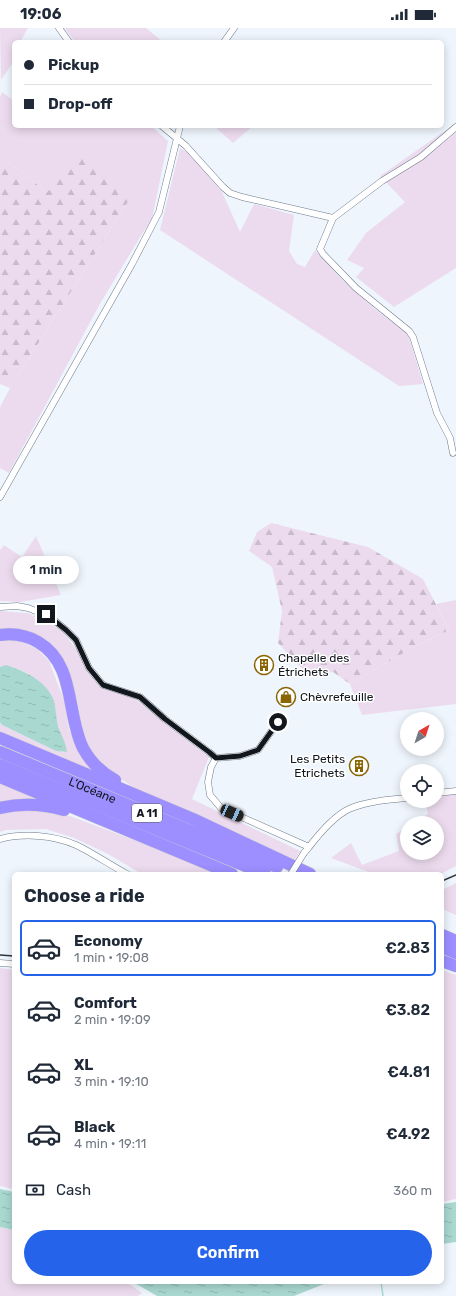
<!DOCTYPE html>
<meta charset="utf-8">
<style>
body{margin:0;font-family:Rubik,sans-serif;background:#f2f2f3;color:#1f2937;height:100vh;display:flex;flex-direction:column;font-size:15px;white-space:nowrap}
*{box-sizing:border-box;margin:0}
p{font-size:13px;color:#747a83}
.icon{flex:none;width:22px;height:22px;fill:none;stroke:currentColor;stroke-width:2;stroke-linecap:round;stroke-linejoin:round}
.map{position:relative;flex:1;overflow:hidden}
.panel{position:absolute;left:12px;top:844px;width:432px;height:412px;display:flex;flex-direction:column;background:#fff;border-radius:6px;box-shadow:0 2px 10px #0003}
.panel>*{flex:none}
.hud{position:absolute;left:12px;top:12px;width:432px;height:88px;border-radius:6px;box-shadow:0 2px 10px #0003;display:grid;align-content:center;height:88px;padding:0 12px;background:#fff}
.needle{width:26px;rotate:39deg}
.controls{position:absolute;left:400px;top:684px;display:grid;gap:8px}
.controls a{display:grid;place-items:center;width:44px;height:44px;border-radius:50%;background:#fff;box-shadow:0 2px 10px #0003;font-size:20px}
.end{position:absolute;width:18px;height:18px;margin:-9px;border:5px solid #12171d;background:#fff;box-shadow:0 0 0 2px #fff}
.from{border-radius:50%}
.bubble{position:absolute;height:28px;border-radius:14px;background:#fff;box-shadow:0 2px 10px #0003;font-size:13px;font-weight:600;line-height:28px;text-align:center}
.car{position:absolute;width:12px;height:24px;margin:-12px -6px;border-radius:5px;box-shadow:0 0 3px 1px #0007;background:linear-gradient(#222 24%,#8ab4d8 0 40%,#222 0 76%,#8ab4d8 0 86%,#222 0)}
.hud b{display:flex;align-items:center;gap:14px;height:38px;font-size:15px}
.hud b+b{border-top:1px solid #e0e1e3}
.hud i{width:10px;height:10px;background:#1f2937}
ul{padding:0;list-style:none}
li{display:flex;align-items:center;gap:12px;height:56px;margin:0 8px 6px;padding:0 4px;border:2px solid transparent;border-radius:6px}
li div{flex:1}
li b{display:block;font-size:15px}
li em{font-style:normal;font-weight:600}
li.on{border-color:#2563eb}
li>.icon{width:36px;height:36px;stroke-width:1.5}
h2{padding:0 12px;font-size:18px;line-height:48px}
.pay{display:flex;align-items:center;gap:10px;height:44px;padding:0 12px;font-size:15px}
.pay p{margin-inline-start:auto}
.button{display:flex;gap:8px;margin-top:auto;padding:8px 12px}
.button a{flex:1;height:46px;border-radius:24px;background:#2563eb;color:#fff;font-size:16px;font-weight:600;line-height:46px;text-align:center}
.status{display:flex;justify-content:space-between;align-items:center;height:28px;padding:0 20px;background:#fff;direction:ltr}
.status svg{height:11px;fill:currentColor}
.map>svg:first-child{display:block}
.green{fill:#ecdbee}
.forest{fill:url(#forest-firs)}
.water{fill:url(#water-ripples)}
.lines{fill:none;stroke-linecap:round;stroke-linejoin:round}
.stream{stroke:#a9d8d1;stroke-width:1.5}
.minor-casing{stroke:#6c7a8a;stroke-width:7}
.motorway-casing{stroke:#d0d1d2;stroke-width:13}
.minor{stroke:#fff;stroke-width:6}
.motorway{stroke:#9d8fff;stroke-width:12}
.rail{stroke:#31363c;stroke-width:1.5}
.minor-bridge-casing{stroke:#6c7a8a;stroke-width:7;stroke-linecap:butt}
.minor-bridge{stroke:#fff;stroke-width:6}
.route{stroke:#12171d;stroke-width:5}
.labels{text-anchor:middle;dominant-baseline:central;stroke-width:3;stroke-linejoin:round;paint-order:stroke}
.shield{fill:#fff;stroke:#595d61;stroke-width:1}
.shield-label{font-size:11px;font-weight:bold;fill:#12171d}
.poi-label{font-size:12px;fill:#12171d;stroke:#fff;text-anchor:start}
.street-label{font-size:12px;fill:#12171d;stroke:#fff}
</style>
<div class="status"><b>19:06</b><svg viewBox="0 0 49 12"><path d="M0 12V9h3v3zM5 12V6h3v6zM10 12V3h3v9zM15 12V0h3v12zM26 1h20v11H26zM47 4h2v5h-2z"/></svg></div>
<div class="map">
<svg width="456" height="1268" viewBox="0 0 456 1268">
<defs>
<pattern id="forest-firs" width="22" height="20" patternUnits="userSpaceOnUse"><rect width="22" height="20" fill="#ecdbee"/><path d="M5 1l3.5 6h-7zM16 11l3.5 6h-7z" fill="#c9bbcc"/></pattern>
<pattern id="water-ripples" width="26" height="14" patternUnits="userSpaceOnUse"><rect width="26" height="14" fill="#a9d8d1"/><path d="M2 4q2-2 4 0t4 0M15 11q2-2 4 0t4 0" fill="none" stroke="#90b9b3"/></pattern>
</defs>
<rect width="100%" height="100%" fill="#eff5fc"/>
<!-- green -->
<path class="green" d="M0,0H28L20,14H14V33L1,52Z
M64,0H146L163,14H75Z
M2,64L14,73V98H151L168,113L152,191L142,206L101,274L9,445L0,440V379L10,360L129,172L47,164L0,128V69Z
M456,95V240L394,279L356,249L364,240L347,232L366,205L405,174L380,148Z
M214,98H253L233,115Z
M180,120L190,126L222,164L240,204L254,176L294,187L289,223L297,236L305,239L315,222L341,251L376,282L407,305L411,316L423,356L399,358L160,202Z
M36,508L61,567L20,574L0,573V522L4,517L22,529Z
M456,572V676L362,687L350,656L414,619L449,602L436,576Z
M0,583L27,585L48,593L65,606L78,624L89,646L98,657L134,670L209,729L192,771L300,823L295,832L135,760L105,741L91,723L81,697L77,672L70,648L62,629L48,613L31,604L16,600L0,601Z
M4,613H20L37,621L49,633L65,675L69,702L83,729L93,744L0,706V694L2,697L56,723L67,724C66,714 60,707 58,697C56,690 56,681 53,673C48,656 18,634 0,639V614Z
M0,754L51,774L32,771L0,774Z
M456,766V838L441,846H374L331,830L351,815L362,837L399,823L396,806L407,799V825H437V795H413L428,786L425,773H437V769Z
M16,781L47,782L70,788L150,818L218,846H142L108,826L74,810L46,801L6,802L0,804V784Z
M456,855V887L442,881V862Z
M0,940L14,942V1161L0,1158Z
M442,942L456,947V1171L442,1174Z
M0,1199L14,1202V1254H126L142,1265L138,1268H0Z"/>
<!-- forest -->
<path class="forest" d="M0,128L47,164L82,129L129,172L10,360L0,356Z
M271,495L368,519L423,551L449,602L414,619L350,656L333,644L308,647L278,615L282,583L272,539L249,523L257,504Z"/>
<!-- water -->
<path class="water" d="M6,637C25,643 47,653 54,673C56,681 56,690 58,698C61,707 66,714 67,724L56,723L2,697L0,694V639Z
M0,1161L14,1164V1202L0,1199Z
M456,1174V1214L442,1216V1176Z
M133,1254H329L294,1268H157Z"/>
<g class="lines">
<!-- stream -->
<path class="stream" d="M381,1254L383,1268"/>
<defs>
<path id="minor" d="M59,0L69,14
M224,14L234,0
M162,98L186,118L223,159L230,165L242,169L333,190L382,153L421,129L456,99
M333,190L320,221L323,226L356,260L409,303L413,309L437,385L450,410L453,425
M0,469L132,236L159,184L180,98
M0,579L17,578L28,580L46,587L55,593L66,602L76,612L89,640L103,657L140,669L165,691L209,724L216,730L240,728L258,722L278,694
M216,730L211,739L208,754L210,767L221,780L309,819L304,825
M437,765L456,763
M0,811C24,805 53,807 76,817C93,825 110,837 127,846
M309,819C319,806 334,788 349,781C367,773 388,772 407,770
M0,935L14,936"/>
<g id="motorway">
<path d="M0,607C14,605 26,607 38,614C76,636 66,686 83,720C90,733 102,745 115,752"/>
<path d="M0,710L193,791L310,846"/>
<path id="s1" d="M0,724L277,839"/>
<path d="M0,737L265,846"/>
<path d="M0,749L232,846"/>
<path d="M0,780C21,775 43,776 64,782"/>
<path d="M442,907L456,913"/>
<path d="M442,919L456,925"/>
<path d="M442,933L456,938"/>
</g>
</defs>
<!-- minor casing -->
<use href="#minor" class="minor-casing"/>
<!-- motorway casing -->
<use href="#motorway" class="motorway-casing"/>
<!-- minor -->
<use href="#minor" class="minor"/>
<!-- motorway -->
<use href="#motorway" class="motorway"/>
<!-- rail -->
<path class="rail" d="M442,853L456,847
M0,927L14,928"/>
<defs>
<path id="minor-bridge" d="M291,846L304,825"/>
</defs>
<!-- minor-bridge casing -->
<use href="#minor-bridge" class="minor-bridge-casing"/>
<!-- minor-bridge -->
<use href="#minor-bridge" class="minor-bridge"/>
</g>
<g class="lines">
<!-- route -->
<path class="route" d="M46,586L66,602L76,612L89,640L103,657L140,669L165,691L209,724L216,730L240,728L258,722L278,694"/>
</g>
<!-- icons -->
<defs>
<symbol id="building-ring" viewBox="-11 -11 22 22"><circle r="9.5" fill="#fff" stroke="#896401" stroke-width="1.5"/><path d="M-4-6H4V6H1V3H-1V6H-4ZM-2.5-4.3h1.7v1.8h-1.7ZM.8-4.3h1.7v1.8H.8ZM-2.5-1h1.7V.8h-1.7ZM.8-1h1.7V.8H.8Z" fill="#896401"/></symbol>
<symbol id="shop-ring" viewBox="-11 -11 22 22"><circle r="9.5" fill="#fff" stroke="#896401" stroke-width="1.5"/><path d="M-5-2.5h2.3a2.7 3.5 0 0 1 5.4 0H5L5.5 6h-11ZM-1.5-2.5h3a1.5 2.3 0 0 0-3 0Z" fill="#896401"/></symbol>
</defs>
<g fill-rule="evenodd">
<use href="#building-ring" x="253" y="626" width="22" height="22"/>
<use href="#shop-ring" x="275" y="658" width="22" height="22"/>
<use href="#building-ring" x="348" y="727" width="22" height="22"/>
</g>
<g class="labels">
<!-- shield labels -->
<rect class="shield" x="132" y="776" width="30" height="18" rx="3"/>
<g class="shield-label">
<text x="147" y="785">A 11</text>
</g>
<!-- poi labels -->
<g class="poi-label">
<text x="278" y="630">Chapelle des<tspan x="278" dy="14">Étrichets</tspan></text>
<text x="300" y="669">Chèvrefeuille</text>
<text x="345" y="731" text-anchor="end">Les Petits<tspan x="345" dy="14">Etrichets</tspan></text>
</g>
<!-- street labels -->
<g class="street-label">
<text stroke="none"><textPath href="#s1" startOffset="100">L’Océane</textPath></text>
</g>
</g>
</svg>
<div class="controls">
<a><svg class="needle" viewBox="-14 -14 28 28"><path d="M0-13l5 13h-10z" fill="#e53935"/><path d="M0 13l5-13h-10z" fill="#747a83"/></svg></a>
<a><svg class="icon" aria-label="locate" viewBox="0 0 24 24"><circle cx="12" cy="12" r="6"/><path d="M12 2v4M12 18v4M2 12h4M18 12h4"/></svg></a>
<a><svg class="icon" aria-label="layers" viewBox="0 0 24 24"><path d="M12 4l9 5-9 5-9-5zM3 14l9 5 9-5"/></svg></a>
</div>
<i class="end from" style="left:278px;top:694px"></i>
<i class="end" style="left:46px;top:586px"></i>
<div class="bubble" style="left:13px;top:528px;width:66px">1 min</div>
<i class="car" style="left:232px;top:785px;rotate:114deg"></i>
<div class="hud">
<b><i class="from"></i>Pickup</b>
<b><i></i>Drop-off</b>
</div>
<section class="panel">
<h2>Choose a ride</h2>
<ul>
<li class="on"><svg class="icon" aria-label="car" viewBox="0 0 24 24"><path d="M5 17H2v-5l4-1 3-4h7l3 4 3 1v5h-3M9 17h6M6 11h13"/><circle cx="7" cy="17" r="2"/><circle cx="17" cy="17" r="2"/></svg><div><b>Economy</b><p>1 min · 19:08</p></div><em>€2.83</em></li>
<li><svg class="icon" aria-label="car" viewBox="0 0 24 24"><path d="M5 17H2v-5l4-1 3-4h7l3 4 3 1v5h-3M9 17h6M6 11h13"/><circle cx="7" cy="17" r="2"/><circle cx="17" cy="17" r="2"/></svg><div><b>Comfort</b><p>2 min · 19:09</p></div><em>€3.82</em></li>
<li><svg class="icon" aria-label="car" viewBox="0 0 24 24"><path d="M5 17H2v-5l4-1 3-4h7l3 4 3 1v5h-3M9 17h6M6 11h13"/><circle cx="7" cy="17" r="2"/><circle cx="17" cy="17" r="2"/></svg><div><b>XL</b><p>3 min · 19:10</p></div><em>€4.81</em></li>
<li><svg class="icon" aria-label="car" viewBox="0 0 24 24"><path d="M5 17H2v-5l4-1 3-4h7l3 4 3 1v5h-3M9 17h6M6 11h13"/><circle cx="7" cy="17" r="2"/><circle cx="17" cy="17" r="2"/></svg><div><b>Black</b><p>4 min · 19:11</p></div><em>€4.92</em></li>
</ul>
<div class="pay"><svg class="icon" aria-label="cash" viewBox="0 0 24 24"><path d="M3 7h18v10H3z"/><circle cx="12" cy="12" r="2"/></svg>Cash<p>360 m</p></div>
<div class="button"><a>Confirm</a></div>
</section>
</div>
